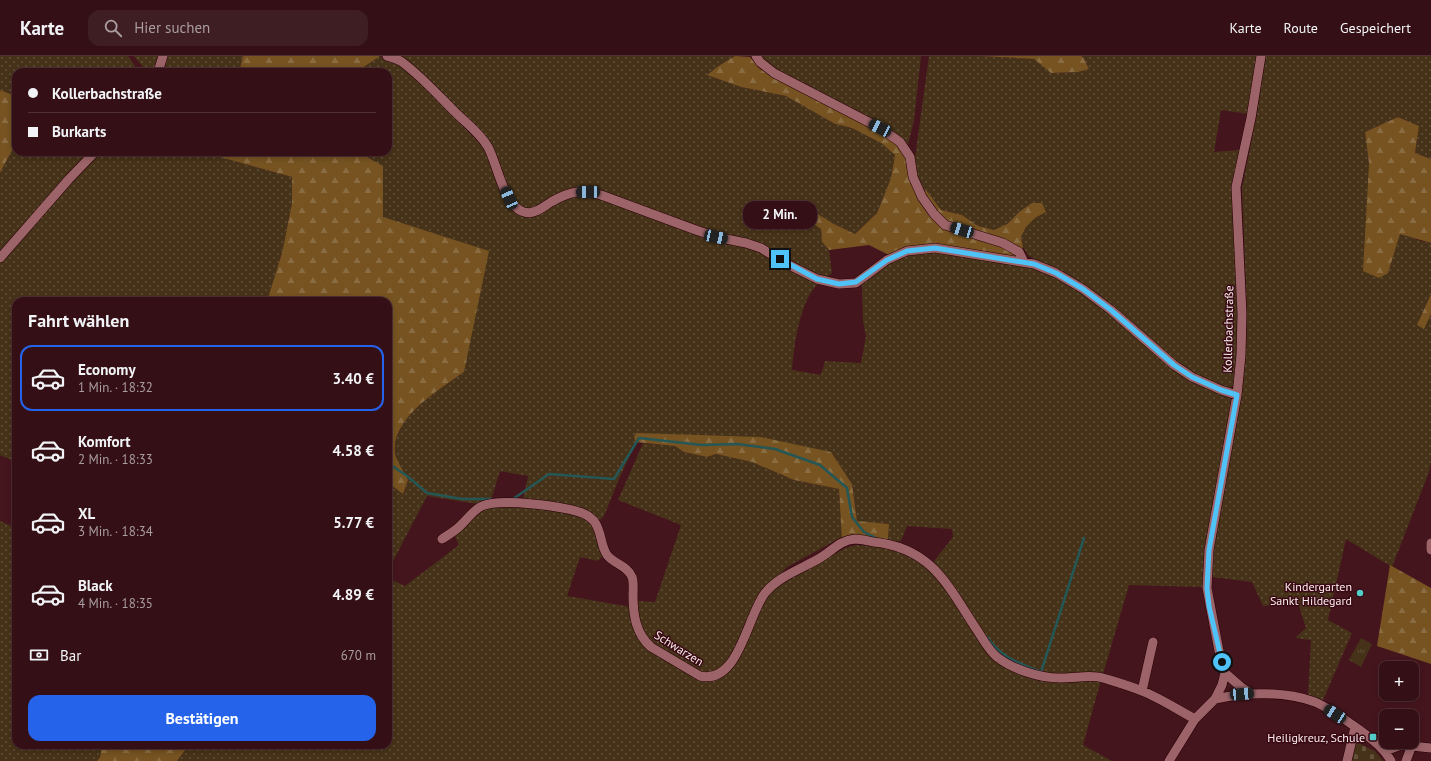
<!DOCTYPE html>
<html lang="de">
<meta charset="utf-8">
<style>
body{margin:0;font-family:"PT Sans",sans-serif;background:#3f1e23;color:#f1f3f6;height:100vh;display:flex;flex-direction:column;font-size:15px;white-space:nowrap}
*{box-sizing:border-box;margin:0}
p{font-size:13px;color:#a99da1}
.icon{flex:none;width:22px;height:22px;fill:none;stroke:currentColor;stroke-width:2;stroke-linecap:round;stroke-linejoin:round}
.map{position:relative;flex:1;overflow:hidden}
.drawer{position:absolute;left:12px;top:241px;width:380px;height:452px;display:flex;flex-direction:column;background:#341016;border-radius:12px;box-shadow:0 2px 6px #0003,0 0 0 1px #4e3035}
.drawer>*{flex:none}
.hud{position:absolute;left:12px;top:12px;width:380px;height:88px;border-radius:12px;box-shadow:0 2px 6px #0003,0 0 0 1px #4e3035;display:grid;align-content:center;height:88px;padding:0 16px;background:#341016}
.tools{position:absolute;left:1379px;top:605px;display:grid;gap:8px}
.tools a{display:grid;place-items:center;width:40px;height:40px;border-radius:8px;background:#341016;box-shadow:0 2px 6px #0003,0 0 0 1px #4e3035;font-size:20px}
.end{position:absolute;width:18px;height:18px;margin:-9px;border:5px solid #4fc3f7;background:#111;box-shadow:0 0 0 2px #111}
.from{border-radius:50%}
.bubble{position:absolute;height:28px;border-radius:12px;background:#341016;box-shadow:0 2px 6px #0003,0 0 0 1px #4e3035;font-size:13px;font-weight:700;line-height:28px;text-align:center}
.car{position:absolute;width:12px;height:24px;margin:-12px -6px;border-radius:5px;box-shadow:0 0 3px 1px #0007;background:linear-gradient(#222 24%,#8ab4d8 0 40%,#222 0 76%,#8ab4d8 0 86%,#222 0)}
.hud b{display:flex;align-items:center;gap:14px;height:38px;font-size:15px}
.hud b+b{border-top:1px solid #4e3035}
.hud i{width:10px;height:10px;background:#f1f3f6}
ul{padding:0;list-style:none}
li{display:flex;align-items:center;gap:12px;height:66px;margin:0 8px 6px;padding:0 8px;border:2px solid transparent;border-radius:12px}
li div{flex:1}
li b{display:block;font-size:15px}
li em{font-style:normal;font-weight:700}
li.selected{border-color:#2563eb}
li>.icon{width:36px;height:36px;stroke-width:1.5}
h2{padding:0 16px;font-size:18px;line-height:48px}
.pay{display:flex;align-items:center;gap:10px;height:44px;padding:0 16px;font-size:15px}
.pay p{margin-inline-start:auto}
.action{display:flex;gap:8px;margin-top:auto;padding:8px 16px}
.action a{flex:1;height:46px;border-radius:12px;background:#2563eb;color:#fff;font-size:16px;font-weight:700;line-height:46px;text-align:center}
header{display:flex;align-items:center;gap:24px;box-sizing:border-box;height:56px;padding:0 20px;background:#341016;border-bottom:1px solid #4e3035}
header strong{font-size:19px}
nav{display:flex;gap:22px;margin-inline-start:auto;font-size:14px}
.search{width:280px;height:36px;background:#3f1e23;display:flex;align-items:center;gap:10px;box-sizing:border-box;padding:0 14px;border-radius:12px;color:#a99da1;font-size:15px}
.map>svg:first-child{display:block}
.grass{fill:url(#grass-dots)}
.forest{fill:url(#forest-firs)}
.cemetery{fill:url(#cemetery-stones)}
.park{fill:url(#park-tufts)}
.lines{fill:none;stroke-linecap:round;stroke-linejoin:round}
.stream{stroke:#245755;stroke-width:2.5}
.minor-casing{stroke:#280007;stroke-width:10}
.minor{stroke:#9c6469;stroke-width:9}
.route{stroke:#4fc3f7;stroke-width:5}
.poi-dot{fill:#53cdca;stroke:#390a14;stroke-width:1.5}
.labels{text-anchor:middle;dominant-baseline:central;stroke-width:3;stroke-linejoin:round;paint-order:stroke}
.street-label{font-size:12px;fill:#fbedee;stroke:#390a14}
.poi-label{font-size:12px;fill:#fbedee;stroke:#390a14;text-anchor:end}
</style>
<header>
<strong>Karte</strong>
<div class="search"><svg class="icon" aria-label="search" viewBox="0 0 24 24"><circle cx="10" cy="10" r="6"/><path d="M15 15l6 6"/></svg>Hier suchen</div>
<nav><a>Karte</a><a>Route</a><a>Gespeichert</a></nav>
</header>
<div class="map">
<svg width="1431" height="705" viewBox="0 0 1431 705">
<defs>
<pattern id="grass-dots" width="8" height="8" patternUnits="userSpaceOnUse"><rect width="8" height="8" fill="#463218"/><path d="M2 2h.1M6 6h.1" fill="none" stroke="#62503a" stroke-width="1.8" stroke-linecap="round"/></pattern>
<pattern id="forest-firs" width="22" height="20" patternUnits="userSpaceOnUse"><rect width="22" height="20" fill="#765321"/><path d="M5 1l3.5 6h-7zM16 11l3.5 6h-7z" fill="#8a6c42"/></pattern>
<pattern id="cemetery-stones" width="16" height="16" patternUnits="userSpaceOnUse"><rect width="16" height="16" fill="#463218"/><path d="M2 7V4a2 2 0 0 1 4 0v3zM10 15v-3a2 2 0 0 1 4 0v3z" fill="#62503a"/></pattern>
<pattern id="park-tufts" width="24" height="20" patternUnits="userSpaceOnUse"><rect width="24" height="20" fill="#463218"/><path d="M3 7l-1-3M5 7V3M7 7l1-3M15 17l-1-3M17 17v-4M19 17l1-3" fill="none" stroke="#62503a"/></pattern>
</defs>
<rect width="100%" height="100%" fill="#45151d"/>
<!-- grass -->
<path class="grass" d="M0,0H128L139,16H16V40L0,34Z
M134,0H159L153,16H147Z
M166,0H243L239,16H162Z
M379,0L399,8L416,21L479,87L485,95L512,151L519,159L531,161L553,148L577,139H588L746,190L759,195L819,227C800,243 794,289 792,314L821,319L825,305L861,307L866,280L863,265L862,226L888,207L906,199L931,197L960,200L1031,211L1055,219L1081,235L1219,338L1230,342L1232,348L1206,494L1203,531L1129,529L1103,618C1059,619 1025,623 990,589L934,505L953,481L952,473L907,470L901,485H888L889,468L857,466L852,428L831,396L634,382L636,386L619,423L604,460L600,464L523,443L528,420L500,415L491,444L478,448L427,440L388,515V427L403,438L408,424C405,417 395,403 395,396C392,361 439,334 464,316L383,161V111L367,101L364,96H388V16H361V13Z
M399,0H735L717,11L707,19L741,31L786,40L835,68L852,72L881,87L895,99L891,122L877,157L855,178L832,167L796,157L821,173L822,186L829,194L832,217L826,222L718,177L602,135L551,143L530,153L521,151L512,141L498,102L492,90Z
M761,0H921L914,64L908,89L894,76L881,68L776,14Z
M929,0H980L1034,3L1051,17L1078,16L1089,13L1083,1L1081,0H1258L1248,58L1221,54L1214,96L1240,94L1238,258L1236,327L1230,332C1210,328 1192,317 1176,306L1058,213L1029,200L1023,191L1021,181L1026,171L1035,162L1046,156H1019L1007,168L994,174L978,170L962,159L941,154L927,135L924,136L917,120L915,102Z
M1266,0H1431V103L1415,97L1419,70L1398,61L1365,76L1369,108L1388,217L1400,177L1421,185L1431,187V238L1417,269L1424,272L1431,258V404L1429,416L1392,511L1346,483L1328,564L1352,577L1323,644L1308,639L1311,584L1295,582L1306,572L1298,547L1263,550L1252,526L1212,521L1213,493L1241,339L1246,300L1247,256L1242,132L1256,63Z
M16,87V96H90L0,197V117Z
M99,96H221L223,102L292,121V147L282,197L267,245H16V406L0,399V206Z
M643,387L676,390L684,396L707,401L716,398L752,406L794,424L839,433L842,481L787,511L776,523L727,608L707,619L652,590L640,575L638,545L655,546L681,469L618,444Z
M520,450L579,459L592,467L604,498L598,505L580,501L567,540L631,551L649,593L716,623L723,620L731,611L767,540L779,527L823,505L845,492L856,489L881,491L913,499L943,528L986,592L1014,614L1039,625L1101,624L1083,689L1112,705H177L189,689H388V522L405,530L459,489L455,480L484,451Z
M0,465L16,472V689H102L100,701L97,705H0Z"/>
<!-- forest -->
<path class="forest" d="M243,0H380L361,13V16H239Z
M735,0L750,1L759,12L772,21L879,74L898,89L908,103L916,136L927,135L941,154L962,159L978,170L994,174L1007,168L1019,156L1032,147H1042L1046,156L1035,162L1026,171L1021,181L1023,191L1013,209L960,200L931,197L887,198L869,189L829,194L822,186L821,173L796,157L802,148L832,167L855,178L877,157L891,122L895,99L881,87L852,72L835,68L786,40L741,31L707,19L717,11Z
M980,0H1081L1083,1L1089,13L1078,16L1051,17L1034,3Z
M0,34L16,40V87L0,117Z
M1398,61L1419,70L1415,97L1431,103V187L1400,178L1388,217L1379,222L1363,215L1369,108L1365,76Z
M221,96H364L367,101L383,110V161L489,195L464,316C439,334 392,361 395,396C395,403 405,417 408,424L403,438L388,427V245H267L282,197L292,147V121L223,102Z
M1431,238V258L1424,273L1417,269Z
M636,377L761,381L831,396L852,428L857,465L889,468L888,485H842L839,433L794,424L752,406L716,398L707,401L684,396L675,390L636,386L634,382Z
M1390,509L1431,532V608L1377,590Z
M102,689H189L177,705H97L100,701Z"/>
<!-- cemetery -->
<path class="cemetery" d="M1356,686L1375,695L1383,705H1351Z"/>
<!-- park -->
<path class="park" d="M1361,582L1372,588L1361,611L1349,604Z"/>
<g class="lines">
<!-- stream -->
<path class="stream" d="M388,407L407,420L427,437L462,443H491
M510,443H513L549,418L614,423L639,382L702,389L737,388L775,393L820,409L847,432L852,461L864,476L878,483
M987,581C1001,602 1019,607 1041,616L1084,482"/>
<defs>
<path id="minor" d="M387,0C392,2 398,3 402,6C421,20 438,39 455,56C466,67 480,77 488,91C497,107 504,151 524,156C534,159 543,151 551,146C558,142 569,137 577,136C585,135 593,137 601,139L693,173L716,181L746,187L761,192L787,208L817,223L839,228L856,227L887,204L907,195L935,192L1034,208L1056,217L1083,233L1111,254L1174,309L1192,321L1221,334L1237,339
M756,0L760,6L774,17L880,72L900,86L910,101L913,121L922,141L934,158L945,169L1003,187L1019,196L1024,206
M158,16L163,0
M0,202L69,123L95,96
M442,483C448,479 455,475 460,470C467,464 473,454 482,450C500,442 560,450 579,456C584,457 590,461 594,465C602,475 600,489 607,499C614,508 628,510 632,521C634,526 633,534 633,539C633,559 636,578 651,591L700,620C739,629 747,560 765,537C779,520 801,513 820,502C832,495 840,484 855,483C861,483 868,485 874,486C931,492 947,528 975,571C982,581 988,594 997,601C1012,613 1040,622 1059,622C1073,623 1089,618 1103,622C1116,626 1130,630 1142,635C1160,642 1178,654 1195,663
M1431,487V494
M1142,635L1153,586
M1252,638L1241,631L1225,617L1219,595L1207,532L1209,494L1237,339L1241,299L1242,258L1236,131L1251,62L1261,0
M1215,643C1247,636 1284,635 1315,646C1331,653 1347,665 1361,675C1373,684 1384,692 1391,705
M1385,695L1401,689L1431,692
M1169,705L1195,663L1215,643L1222,629L1225,617
M1347,705L1355,671
M1406,705L1412,689"/>
</defs>
<!-- minor casing -->
<use href="#minor" class="minor-casing"/>
<!-- minor -->
<use href="#minor" class="minor"/>
</g>
<g class="lines">
<!-- route -->
<path class="route" d="M780,203L817,223L839,228L856,226L887,204L907,195L935,192L1034,208L1056,217L1083,233L1111,254L1174,309L1192,321L1221,334L1237,339L1209,494L1207,532L1209,550L1222,606"/>
</g>
<!-- markers -->
<g class="poi-dot">
<circle cx="1360" cy="537" r="4"/>
<rect x="1369" y="677" width="8" height="8" rx="2"/>
</g>
<g class="labels">
<!-- street labels -->
<g class="street-label">
<text transform="translate(1228 273) rotate(-89)">Kollerbachstraße</text>
<text transform="translate(679 592) rotate(32)">Schwarzen</text>
</g>
<!-- poi labels -->
<g class="poi-label">
<text x="1352" y="530">Kindergarten<tspan x="1352" dy="14">Sankt Hildegard</tspan></text>
<text x="1365" y="681">Heiligkreuz, Schule</text>
</g>
</g>
</svg>
<div class="tools">
<a>+</a>
<a>−</a>
</div>
<i class="end from" style="left:1222px;top:606px"></i>
<i class="end" style="left:780px;top:203px"></i>
<div class="bubble" style="left:743px;top:145px;width:74px">2 Min.</div>
<i class="car" style="left:880px;top:72px;rotate:297deg"></i>
<i class="car" style="left:588px;top:136px;rotate:269deg"></i>
<i class="car" style="left:509px;top:142px;rotate:336deg"></i>
<i class="car" style="left:962px;top:174px;rotate:287deg"></i>
<i class="car" style="left:716px;top:181px;rotate:102deg"></i>
<i class="car" style="left:1242px;top:638px;rotate:86deg"></i>
<i class="car" style="left:1335px;top:658px;rotate:303deg"></i>
<div class="hud">
<b><i class="from"></i>Kollerbachstraße</b>
<b><i></i>Burkarts</b>
</div>
<section class="drawer">
<h2>Fahrt wählen</h2>
<ul>
<li class="selected"><svg class="icon" aria-label="car" viewBox="0 0 24 24"><path d="M5 17H2v-5l4-1 3-4h7l3 4 3 1v5h-3M9 17h6M6 11h13"/><circle cx="7" cy="17" r="2"/><circle cx="17" cy="17" r="2"/></svg><div><b>Economy</b><p>1 Min. · 18:32</p></div><em>3.40 €</em></li>
<li><svg class="icon" aria-label="car" viewBox="0 0 24 24"><path d="M5 17H2v-5l4-1 3-4h7l3 4 3 1v5h-3M9 17h6M6 11h13"/><circle cx="7" cy="17" r="2"/><circle cx="17" cy="17" r="2"/></svg><div><b>Komfort</b><p>2 Min. · 18:33</p></div><em>4.58 €</em></li>
<li><svg class="icon" aria-label="car" viewBox="0 0 24 24"><path d="M5 17H2v-5l4-1 3-4h7l3 4 3 1v5h-3M9 17h6M6 11h13"/><circle cx="7" cy="17" r="2"/><circle cx="17" cy="17" r="2"/></svg><div><b>XL</b><p>3 Min. · 18:34</p></div><em>5.77 €</em></li>
<li><svg class="icon" aria-label="car" viewBox="0 0 24 24"><path d="M5 17H2v-5l4-1 3-4h7l3 4 3 1v5h-3M9 17h6M6 11h13"/><circle cx="7" cy="17" r="2"/><circle cx="17" cy="17" r="2"/></svg><div><b>Black</b><p>4 Min. · 18:35</p></div><em>4.89 €</em></li>
</ul>
<div class="pay"><svg class="icon" aria-label="cash" viewBox="0 0 24 24"><path d="M3 7h18v10H3z"/><circle cx="12" cy="12" r="2"/></svg>Bar<p>670 m</p></div>
<div class="action"><a>Bestätigen</a></div>
</section>
</div>
